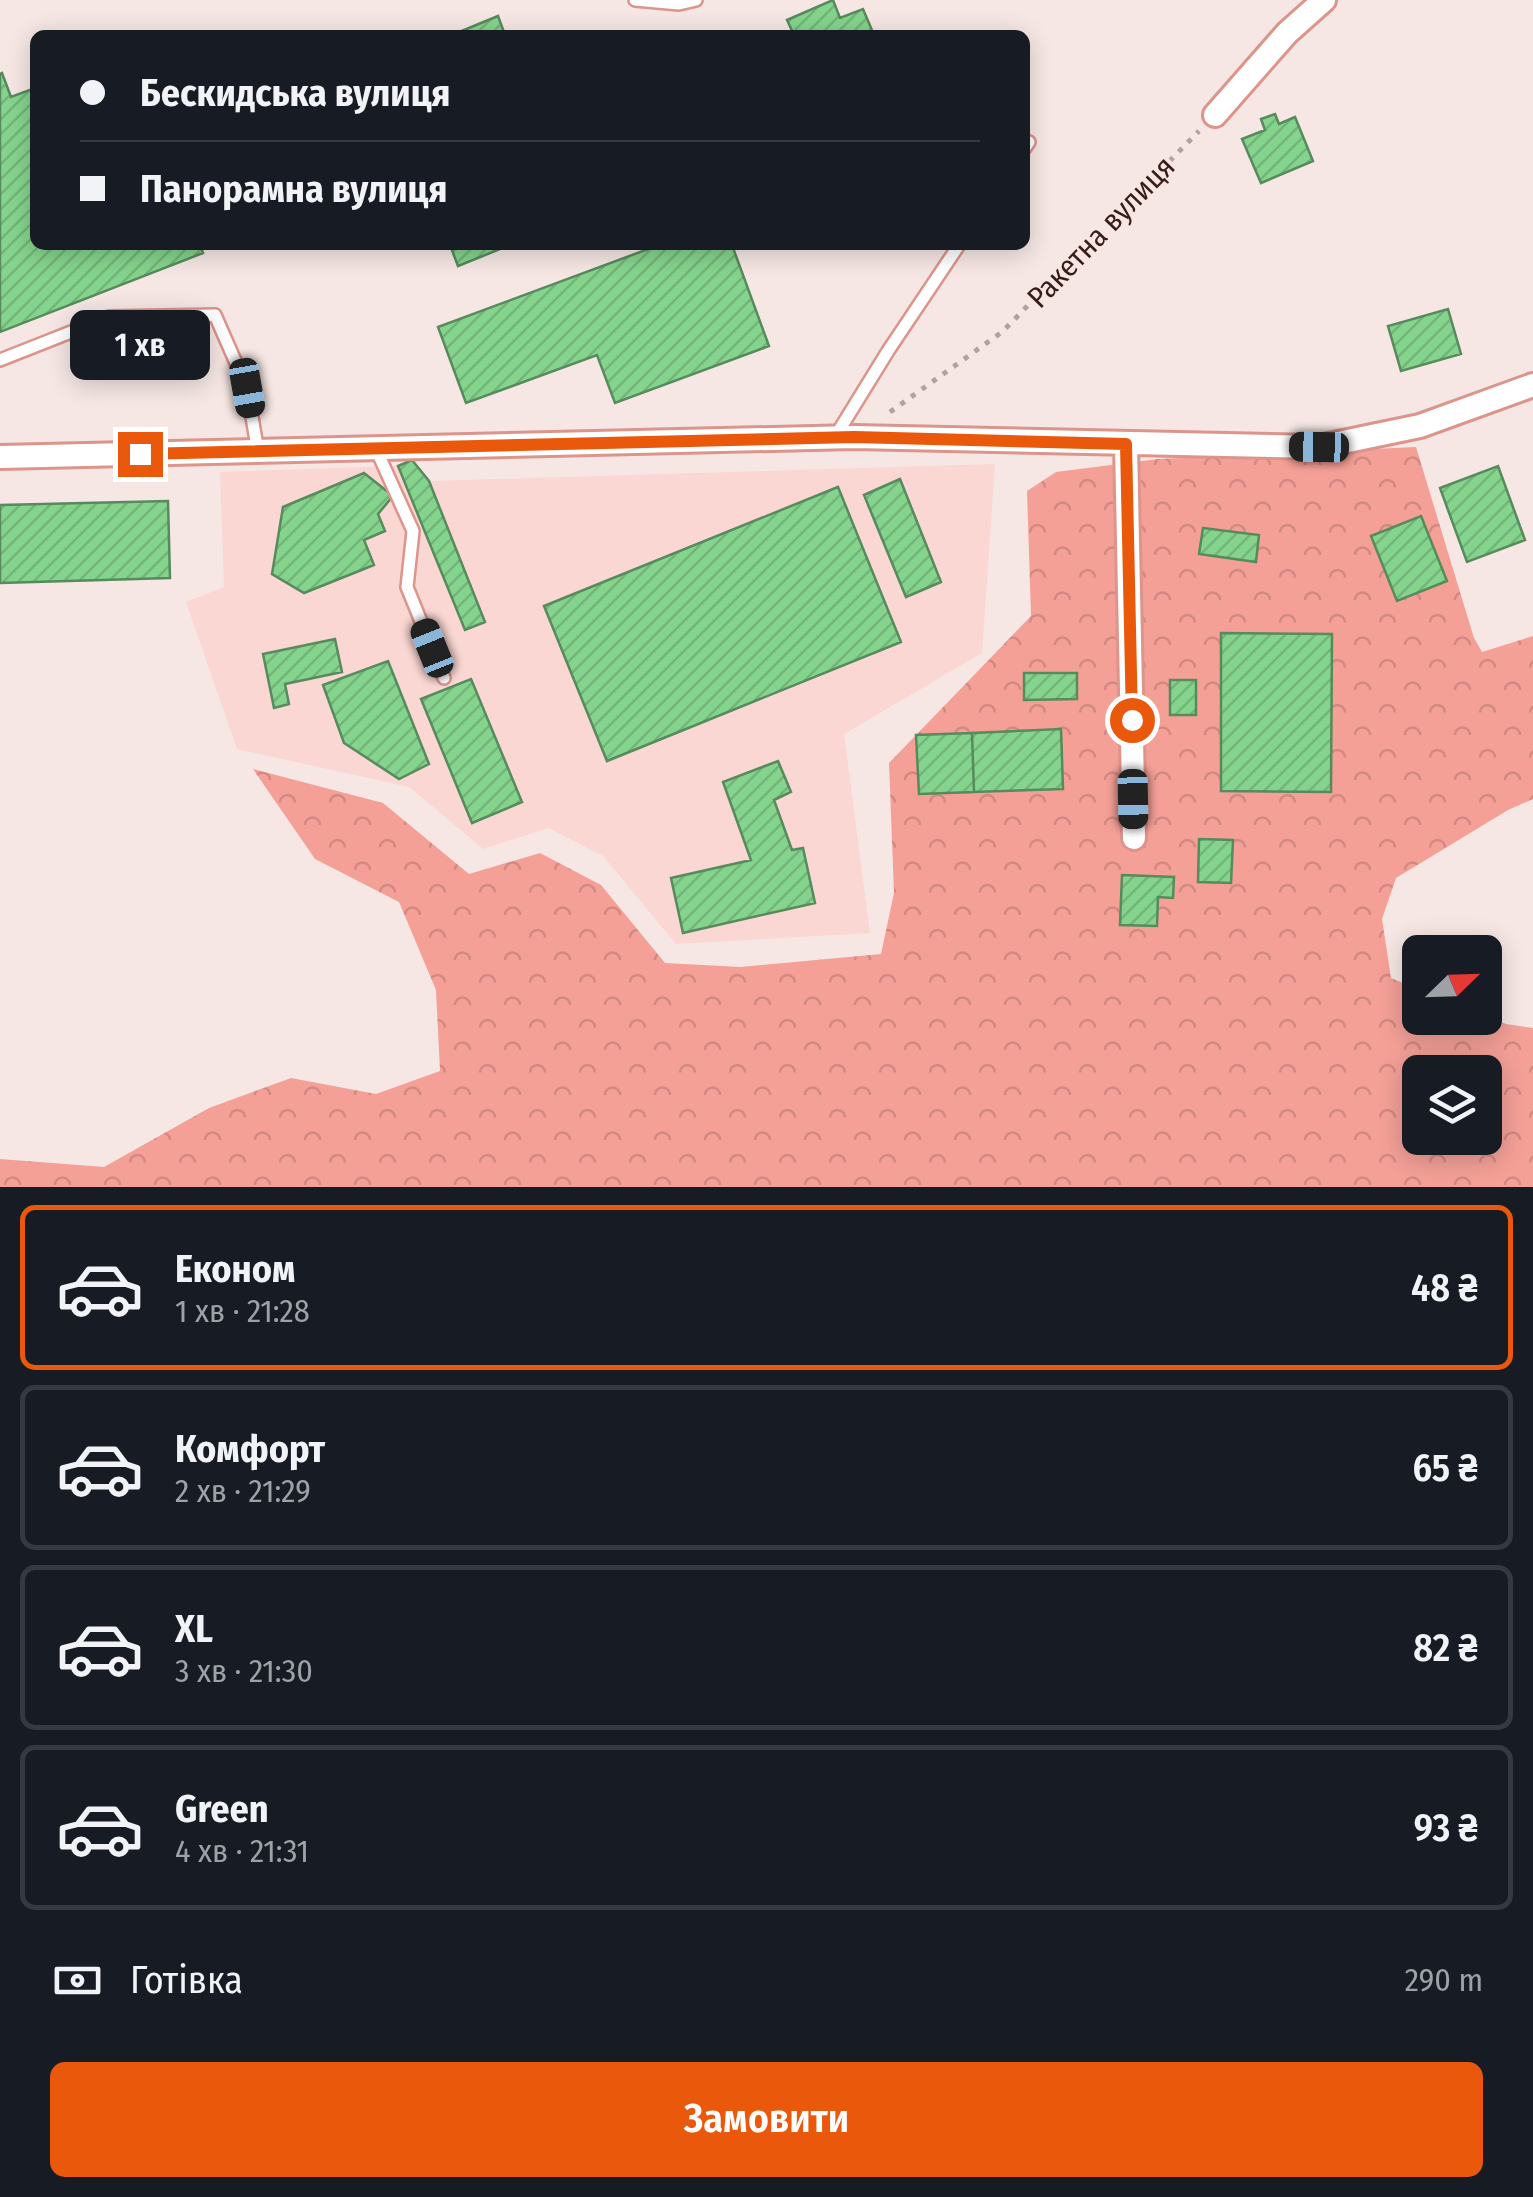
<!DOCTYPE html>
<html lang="uk">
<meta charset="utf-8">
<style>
body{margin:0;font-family:"Fira Sans Condensed",sans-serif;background:#20242c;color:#f1f3f6;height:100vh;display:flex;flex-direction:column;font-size:38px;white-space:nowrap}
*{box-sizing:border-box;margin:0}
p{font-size:32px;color:#9ea1a6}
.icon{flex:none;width:55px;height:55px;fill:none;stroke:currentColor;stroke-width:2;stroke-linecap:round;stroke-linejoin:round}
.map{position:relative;height:1187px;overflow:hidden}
.details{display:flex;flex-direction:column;background:#171b24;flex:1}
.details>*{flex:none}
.top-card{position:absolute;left:30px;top:30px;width:1000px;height:220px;border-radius:15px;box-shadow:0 5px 25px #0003;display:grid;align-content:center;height:220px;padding:0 50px;background:#171b24}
.needle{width:65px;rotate:67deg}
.controls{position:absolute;left:1402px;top:935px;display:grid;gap:20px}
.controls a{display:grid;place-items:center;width:100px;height:100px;border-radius:15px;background:#171b24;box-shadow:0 5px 25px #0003;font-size:50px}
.end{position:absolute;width:45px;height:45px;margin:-22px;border:12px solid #ea580c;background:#fff;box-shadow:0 0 0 5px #fff}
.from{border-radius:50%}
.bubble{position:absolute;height:70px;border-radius:15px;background:#171b24;box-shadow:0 5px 25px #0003;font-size:32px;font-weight:600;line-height:70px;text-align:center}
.car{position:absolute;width:30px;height:60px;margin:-30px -15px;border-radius:12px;box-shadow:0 0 8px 2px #0007;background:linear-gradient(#222 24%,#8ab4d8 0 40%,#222 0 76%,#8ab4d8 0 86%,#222 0)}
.top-card b{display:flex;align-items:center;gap:35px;height:95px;font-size:38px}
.top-card b+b{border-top:2px solid #363941}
.top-card i{width:25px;height:25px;background:#f1f3f6}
ul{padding:18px 0 0;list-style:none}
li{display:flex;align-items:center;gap:30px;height:165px;margin:0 20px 15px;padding:0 30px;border:5px solid #363941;border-radius:15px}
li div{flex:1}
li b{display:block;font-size:38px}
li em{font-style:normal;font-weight:600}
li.current{border-color:#ea580c}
li>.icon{width:90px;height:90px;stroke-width:1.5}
.pay{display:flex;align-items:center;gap:25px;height:110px;padding:0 50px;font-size:38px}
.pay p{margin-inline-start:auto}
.primary-button{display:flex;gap:20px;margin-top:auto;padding:20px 50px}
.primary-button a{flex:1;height:115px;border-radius:15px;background:#ea580c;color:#fff;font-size:40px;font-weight:600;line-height:115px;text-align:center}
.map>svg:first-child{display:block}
.built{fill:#fad7d3}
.forest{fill:url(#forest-crowns);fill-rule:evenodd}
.building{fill:url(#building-hatch);stroke:#578a5c;stroke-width:2.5}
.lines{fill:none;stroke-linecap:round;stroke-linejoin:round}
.lane-casing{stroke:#dc948b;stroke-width:16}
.street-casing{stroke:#dc948b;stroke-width:28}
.path{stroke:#b4a19e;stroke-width:5;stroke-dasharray:5 8;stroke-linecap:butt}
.lane{stroke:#fff;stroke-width:11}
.street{stroke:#fff;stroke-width:22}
.route{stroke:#ea580c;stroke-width:12}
.labels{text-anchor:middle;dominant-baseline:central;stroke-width:8;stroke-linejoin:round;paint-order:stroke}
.street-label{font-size:30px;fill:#371c19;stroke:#f6e7e4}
</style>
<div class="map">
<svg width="1533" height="1187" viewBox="0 0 1533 1187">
<defs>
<pattern id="forest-crowns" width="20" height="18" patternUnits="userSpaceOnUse" patternTransform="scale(2.5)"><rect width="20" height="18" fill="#f4a097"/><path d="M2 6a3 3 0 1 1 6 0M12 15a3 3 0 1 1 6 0" fill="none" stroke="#d28982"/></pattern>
<pattern id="building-hatch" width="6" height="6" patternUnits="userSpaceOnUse" patternTransform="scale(2.5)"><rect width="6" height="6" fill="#85d48d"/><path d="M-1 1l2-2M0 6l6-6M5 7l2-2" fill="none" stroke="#73b579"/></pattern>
</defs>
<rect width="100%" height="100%" fill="#f6e7e4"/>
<!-- built -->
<path class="built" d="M412,460L430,481L995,464L982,653L844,734L870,933L676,944L603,856L548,828L483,849L409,787L237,749L186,602L224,587L220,472L398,466Z"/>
<!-- forest -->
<path class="forest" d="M1416,447L1474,638L1482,652L1533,636V799L1508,810L1396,878L1382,919L1391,978L1420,990V1018L1485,1016L1506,1024L1533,1028V1187H0V1159L104,1167L209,1108L291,1078L376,1094L440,1071L436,990L399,902L315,859L253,769L383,803L469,874L540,853L601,885L665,963L741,967L881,954L894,893L889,763L1031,616L1027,491L1056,472L1158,459ZM1420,1072H1485V1138H1420Z"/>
<!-- building -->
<path class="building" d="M833,0L840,18L863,9L874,35H794L787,20Z
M498,16L505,35H452Z
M2,73L11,97L35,88V245H200L203,253L0,332V74Z
M1275,114L1279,124L1295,117L1313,161L1261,183L1242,139L1265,130L1261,119Z
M450,245H510L458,266Z
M659,245H732L769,346L615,403L597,355L466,403L438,327Z
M1448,309L1461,354L1401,371L1388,326Z
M412,460L429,481L485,622L465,630L398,466Z
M1498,466L1525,540L1467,562L1440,488Z
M364,473L393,496L378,514L385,531L364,540L374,565L304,593L272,574L283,507Z
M900,479L941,582L906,597L864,495Z
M838,487L901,642L607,761L544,606Z
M168,501L170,578L0,583V505Z
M1421,516L1447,581L1397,601L1371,536Z
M1203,528L1259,535L1256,562L1199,554Z
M1221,633L1332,634L1331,792L1221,791Z
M335,639L342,672L285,684L289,704L274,708L263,654Z
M388,661L429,764L399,779L344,743L323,685Z
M1024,673H1077V699L1024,700Z
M471,679L522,802L472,823L421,699Z
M1170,680H1196V715H1170Z
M1061,729L1063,789L974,792L972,733Z
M972,733L974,792L919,794L916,735Z
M778,761L791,792L774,800L792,850L803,848L815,903L683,933L671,878L751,860L723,782Z
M1199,839L1233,840L1231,883L1198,882Z
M1122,875L1174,877L1173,898L1158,897L1157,926L1120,925Z"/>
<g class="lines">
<defs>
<path id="lane" d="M635,0L679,4L696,0
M1025,148L1029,142
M0,360L109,317L215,315L247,388L258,452
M835,437L888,351L959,245
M376,449L413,531L407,587L444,678"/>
<path id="street" d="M1215,115L1287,33L1324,0
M1126,444L1134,838
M0,457L854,437L1319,447L1420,426L1533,385"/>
</defs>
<!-- lane casing -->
<use href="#lane" class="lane-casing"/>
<!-- street casing -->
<use href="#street" class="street-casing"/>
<!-- path -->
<path class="path" d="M890,412L1002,332L1199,131"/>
<!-- lane -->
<use href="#lane" class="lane"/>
<!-- street -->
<use href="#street" class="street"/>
</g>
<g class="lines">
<!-- route -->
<path class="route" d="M140,454L854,437L1126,444L1132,720"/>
</g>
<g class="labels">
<!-- street labels -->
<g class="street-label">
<text transform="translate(1101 232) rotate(-46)">Ракетна вулиця</text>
</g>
</g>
</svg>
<div class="controls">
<a><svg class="needle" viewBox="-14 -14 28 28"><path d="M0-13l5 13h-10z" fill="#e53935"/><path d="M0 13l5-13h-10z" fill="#9ea1a6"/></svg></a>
<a><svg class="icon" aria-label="layers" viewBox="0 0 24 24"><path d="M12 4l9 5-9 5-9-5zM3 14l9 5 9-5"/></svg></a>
</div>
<i class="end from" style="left:1132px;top:720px"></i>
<i class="end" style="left:140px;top:454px"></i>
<div class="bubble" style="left:70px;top:310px;width:140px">1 хв</div>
<i class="car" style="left:247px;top:388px;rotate:170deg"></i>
<i class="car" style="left:1319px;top:447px;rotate:271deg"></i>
<i class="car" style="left:432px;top:648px;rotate:338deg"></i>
<i class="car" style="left:1133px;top:799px;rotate:179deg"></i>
<div class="top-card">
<b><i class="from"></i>Бескидська вулиця</b>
<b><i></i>Панорамна вулиця</b>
</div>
</div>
<section class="details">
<ul>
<li class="current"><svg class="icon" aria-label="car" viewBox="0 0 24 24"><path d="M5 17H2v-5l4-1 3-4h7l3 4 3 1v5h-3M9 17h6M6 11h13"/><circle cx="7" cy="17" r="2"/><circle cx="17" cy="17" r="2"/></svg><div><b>Економ</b><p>1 хв · 21:28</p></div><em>48 ₴</em></li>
<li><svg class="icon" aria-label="car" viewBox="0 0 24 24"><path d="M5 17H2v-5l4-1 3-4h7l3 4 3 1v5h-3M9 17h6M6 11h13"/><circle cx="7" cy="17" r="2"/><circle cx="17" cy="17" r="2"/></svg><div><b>Комфорт</b><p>2 хв · 21:29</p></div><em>65 ₴</em></li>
<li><svg class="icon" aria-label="car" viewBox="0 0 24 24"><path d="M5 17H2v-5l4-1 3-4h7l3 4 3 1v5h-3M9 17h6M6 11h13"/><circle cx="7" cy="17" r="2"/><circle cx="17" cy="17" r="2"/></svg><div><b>XL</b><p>3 хв · 21:30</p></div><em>82 ₴</em></li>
<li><svg class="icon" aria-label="car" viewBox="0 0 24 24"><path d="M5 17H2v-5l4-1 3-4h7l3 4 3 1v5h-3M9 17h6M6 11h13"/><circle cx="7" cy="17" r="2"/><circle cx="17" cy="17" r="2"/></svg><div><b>Green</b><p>4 хв · 21:31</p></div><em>93 ₴</em></li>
</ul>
<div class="pay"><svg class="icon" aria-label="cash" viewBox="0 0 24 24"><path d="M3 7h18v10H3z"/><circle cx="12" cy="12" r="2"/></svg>Готівка<p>290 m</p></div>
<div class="primary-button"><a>Замовити</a></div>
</section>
